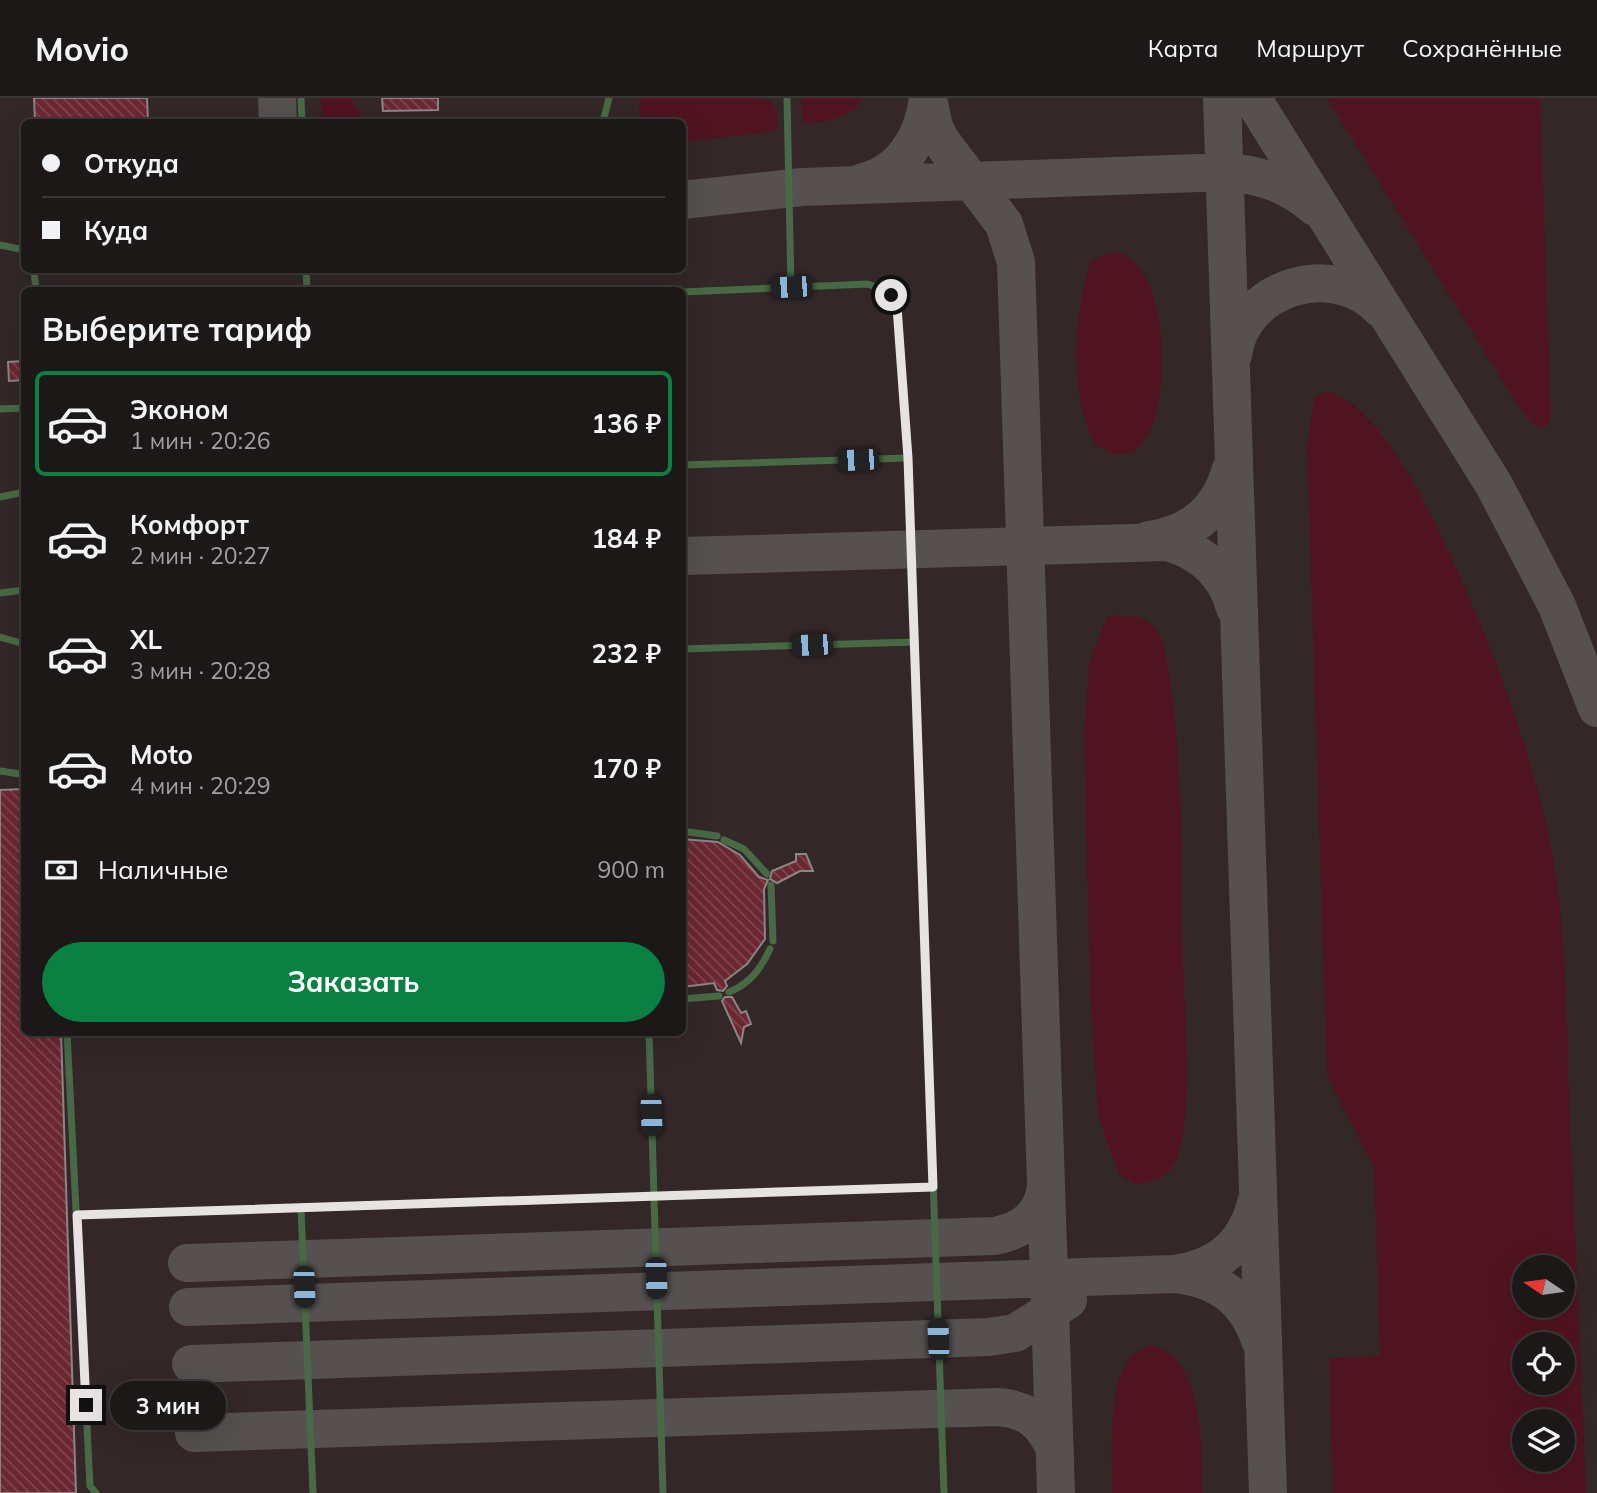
<!DOCTYPE html>
<html lang="ru">
<meta charset="utf-8">
<style>
body{margin:0;font-family:Mulish,sans-serif;background:#252121;color:#f1f3f6;height:100vh;display:flex;flex-direction:column;font-size:26px;white-space:nowrap}
*{box-sizing:border-box;margin:0}
p{font-size:23px;color:#a0a0a2}
.icon{flex:none;width:38px;height:38px;fill:none;stroke:currentColor;stroke-width:2;stroke-linecap:round;stroke-linejoin:round}
.map{position:relative;flex:1;overflow:hidden}
.sheet{position:absolute;left:21px;top:189px;width:665px;height:749px;display:flex;flex-direction:column;background:#1c1818;border-radius:10px;box-shadow:0 7px 28px #0002,0 0 0 2px #3a3737}
.sheet>*{flex:none}
.hud{position:absolute;left:21px;top:21px;width:665px;height:154px;border-radius:10px;box-shadow:0 7px 28px #0002,0 0 0 2px #3a3737;display:grid;align-content:center;height:154px;padding:0 21px;background:#1c1818}
.needle{width:46px;rotate:283deg}
.buttons{position:absolute;left:1512px;top:1157px;display:grid;gap:14px}
.buttons a{display:grid;place-items:center;width:63px;height:63px;border-radius:50%;background:#1c1818;box-shadow:0 7px 28px #0002,0 0 0 2px #3a3737;font-size:35px}
.end{position:absolute;width:32px;height:32px;margin:-16px;border:9px solid #e7e3e3;background:#111;box-shadow:0 0 0 4px #111}
.from{border-radius:50%}
.bubble{position:absolute;height:49px;border-radius:24px;background:#1c1818;box-shadow:0 7px 28px #0002,0 0 0 2px #3a3737;font-size:23px;font-weight:700;line-height:49px;text-align:center}
.car{position:absolute;width:21px;height:42px;margin:-21px -10px;border-radius:9px;box-shadow:0 0 5px 2px #0007;background:linear-gradient(#222 24%,#8ab4d8 0 40%,#222 0 76%,#8ab4d8 0 86%,#222 0)}
.hud b{display:flex;align-items:center;gap:24px;height:66px;font-size:26px}
.hud b+b{border-top:2px solid #3a3737}
.hud i{width:18px;height:18px;background:#f1f3f6}
ul{padding:0;list-style:none}
li{display:flex;align-items:center;gap:21px;height:105px;margin:0 14px 10px;padding:0 7px;border:4px solid transparent;border-radius:10px}
li div{flex:1}
li b{display:block;font-size:26px}
li em{font-style:normal;font-weight:700}
li.active{border-color:#0b8043}
li>.icon{width:63px;height:63px;stroke-width:1.5}
h2{padding:0 21px;font-size:32px;line-height:84px}
.pay{display:flex;align-items:center;gap:18px;height:77px;padding:0 21px;font-size:26px}
.pay p{margin-inline-start:auto}
.primary-button{display:flex;gap:14px;margin-top:auto;padding:14px 21px}
.primary-button a{flex:1;height:80px;border-radius:42px;background:#0b8043;color:#fff;font-size:28px;font-weight:700;line-height:80px;text-align:center}
header{display:flex;align-items:center;gap:42px;box-sizing:border-box;height:98px;padding:0 35px;background:#1c1818;border-bottom:2px solid #3a3737}
header strong{font-size:33px}
nav{display:flex;gap:38px;margin-inline-start:auto;font-size:24px}
.map>svg:first-child{display:block}
.built{fill:#332728;fill-rule:evenodd}
.grass{fill:#501420;fill-rule:evenodd}
.lines{fill:none;stroke-linecap:round;stroke-linejoin:round}
.taxiway{stroke:#565050;stroke-width:38}
.building{fill:url(#building-back-hatch);stroke:#8b8585;stroke-width:2}
.service{stroke:#476a45;stroke-width:7}
.route{stroke:#e7e3e3;stroke-width:9}
</style>
<header>
<strong>Movio</strong>
<nav><a>Карта</a><a>Маршрут</a><a>Сохранённые</a></nav>
</header>
<div class="map">
<svg width="1597" height="1395" viewBox="0 0 1597 1395">
<defs>
<pattern id="building-back-hatch" width="6" height="6" patternUnits="userSpaceOnUse" patternTransform="scale(1.75)"><rect width="6" height="6" fill="#6b2732"/><path d="M-1 5l2 2M0 0l6 6M5-1l2 2" fill="none" stroke="#804650"/></pattern>
</defs>
<rect width="100%" height="100%" fill="#262020"/>
<!-- built -->
<path class="built" d="M0,0H1597V1395H0ZM24,24H682V172H24ZM24,192H682V934H24ZM1524,1169H1563V1208H1524ZM1524,1246H1563V1284H1524ZM1524,1323H1563V1362H1524Z"/>
<!-- grass -->
<path class="grass" d="M320,0H353V6L360,11V24H323Z
M639,0H760L770,3L777,13V33L683,44L682,24H640Z
M801,0H863C851,22 826,24 802,26Z
M1327,0H1540L1551,318L1548,327L1540,330L1532,326L1519,309Z
M1116,154C1169,166 1169,288 1152,328C1148,339 1141,346 1134,355L1112,356L1095,347C1067,289 1074,224 1090,164L1104,156Z
M1324,293C1365,297 1411,378 1429,413C1479,514 1520,616 1546,726C1567,815 1566,910 1569,1001C1575,1132 1581,1264 1586,1395H1333L1329,1261L1380,1257L1374,1070L1327,978L1307,349L1314,301ZM1524,1169H1563V1208H1524ZM1524,1246H1563V1284H1524ZM1524,1323H1563V1362H1524Z
M1120,517C1132,519 1146,518 1154,528C1165,541 1168,568 1170,584C1184,677 1181,775 1183,869C1185,923 1193,998 1180,1049C1174,1075 1162,1082 1137,1087L1119,1077L1098,1017L1090,891L1084,638L1089,564L1108,518Z
M1150,1248C1204,1255 1202,1353 1203,1395H1112C1112,1362 1106,1276 1135,1255C1139,1252 1146,1250 1150,1248Z"/>
<g class="lines">
<!-- taxiway -->
<path class="taxiway" d="M277,0L278,24
M928,0L934,29L941,43L1004,126L1016,164L1056,1395
M1222,0L1268,1395
M1252,0L1494,387L1557,508L1597,610
M860,85C902,76 923,40 928,0
M682,102L802,89L1227,74C1261,77 1288,86 1315,109
M1233,257C1242,188 1334,161 1381,211
M1149,442C1192,436 1219,413 1231,371
M682,458L1168,444C1202,454 1226,475 1235,510
M187,1165L995,1138C1024,1132 1042,1118 1046,1089
M1174,1176C1217,1180 1246,1200 1260,1242
M188,1209L1174,1176C1216,1171 1246,1147 1256,1105
M191,1266L989,1239L1015,1235L1068,1202
M194,1335L997,1309C1027,1311 1044,1324 1055,1352"/>
</g>
<!-- building -->
<path class="building" d="M34,0H147L148,24H35Z
M382,0H438V12L383,13Z
M23,263L24,282L9,283L8,264Z
M24,691V934H61L76,1395H0V692Z
M682,741L718,744L740,757L759,779L768,782L764,791L765,841L747,866L725,883L727,888L723,893L717,892L714,885L682,889Z
M796,756H806L813,773H800L777,785L770,781L772,773L796,763Z
M725,899H732L741,915L746,913L751,926L744,929L741,945L722,903Z"/>
<g class="lines">
<!-- service -->
<path class="service" d="M301,0L302,24
M787,0L791,189
M603,24L609,0
M0,147L24,152
M34,172L36,192
M306,172L307,192
M682,194L867,186L887,192L897,209L908,360L944,1395
M0,311L24,310
M682,367L908,360
M0,399L24,394
M0,495L24,492
M0,539L21,545L24,551
M682,551L915,544
M0,673L20,676L24,673
M682,733L717,738
M724,742L744,751L767,776
M771,787L773,843
M729,894C750,886 761,870 770,851
M682,901L719,898
M67,934L90,1388L96,1395
M649,934L663,1395
M301,1112L313,1395
M77,1117L933,1089"/>
</g>
<g class="lines">
<!-- route -->
<path class="route" d="M86,1307L77,1117L933,1089L908,360L897,209L891,197"/>
</g>
</svg>
<div class="buttons">
<a><svg class="needle" viewBox="-14 -14 28 28"><path d="M0-13l5 13h-10z" fill="#e53935"/><path d="M0 13l5-13h-10z" fill="#a0a0a2"/></svg></a>
<a><svg class="icon" aria-label="locate" viewBox="0 0 24 24"><circle cx="12" cy="12" r="6"/><path d="M12 2v4M12 18v4M2 12h4M18 12h4"/></svg></a>
<a><svg class="icon" aria-label="layers" viewBox="0 0 24 24"><path d="M12 4l9 5-9 5-9-5zM3 14l9 5 9-5"/></svg></a>
</div>
<i class="end from" style="left:891px;top:197px"></i>
<i class="end" style="left:86px;top:1307px"></i>
<div class="bubble" style="left:110px;top:1283px;width:116px">3 мин</div>
<i class="car" style="left:791px;top:189px;rotate:268deg"></i>
<i class="car" style="left:858px;top:362px;rotate:268deg"></i>
<i class="car" style="left:812px;top:547px;rotate:268deg"></i>
<i class="car" style="left:651px;top:1017px;rotate:178deg"></i>
<i class="car" style="left:656px;top:1180px;rotate:178deg"></i>
<i class="car" style="left:304px;top:1189px;rotate:178deg"></i>
<i class="car" style="left:938px;top:1241px;rotate:358deg"></i>
<div class="hud">
<b><i class="from"></i>Откуда</b>
<b><i></i>Куда</b>
</div>
<section class="sheet">
<h2>Выберите тариф</h2>
<ul>
<li class="active"><svg class="icon" aria-label="car" viewBox="0 0 24 24"><path d="M5 17H2v-5l4-1 3-4h7l3 4 3 1v5h-3M9 17h6M6 11h13"/><circle cx="7" cy="17" r="2"/><circle cx="17" cy="17" r="2"/></svg><div><b>Эконом</b><p>1 мин · 20:26</p></div><em>136 ₽</em></li>
<li><svg class="icon" aria-label="car" viewBox="0 0 24 24"><path d="M5 17H2v-5l4-1 3-4h7l3 4 3 1v5h-3M9 17h6M6 11h13"/><circle cx="7" cy="17" r="2"/><circle cx="17" cy="17" r="2"/></svg><div><b>Комфорт</b><p>2 мин · 20:27</p></div><em>184 ₽</em></li>
<li><svg class="icon" aria-label="car" viewBox="0 0 24 24"><path d="M5 17H2v-5l4-1 3-4h7l3 4 3 1v5h-3M9 17h6M6 11h13"/><circle cx="7" cy="17" r="2"/><circle cx="17" cy="17" r="2"/></svg><div><b>XL</b><p>3 мин · 20:28</p></div><em>232 ₽</em></li>
<li><svg class="icon" aria-label="car" viewBox="0 0 24 24"><path d="M5 17H2v-5l4-1 3-4h7l3 4 3 1v5h-3M9 17h6M6 11h13"/><circle cx="7" cy="17" r="2"/><circle cx="17" cy="17" r="2"/></svg><div><b>Moto</b><p>4 мин · 20:29</p></div><em>170 ₽</em></li>
</ul>
<div class="pay"><svg class="icon" aria-label="cash" viewBox="0 0 24 24"><path d="M3 7h18v10H3z"/><circle cx="12" cy="12" r="2"/></svg>Наличные<p>900 m</p></div>
<div class="primary-button"><a>Заказать</a></div>
</section>
</div>
